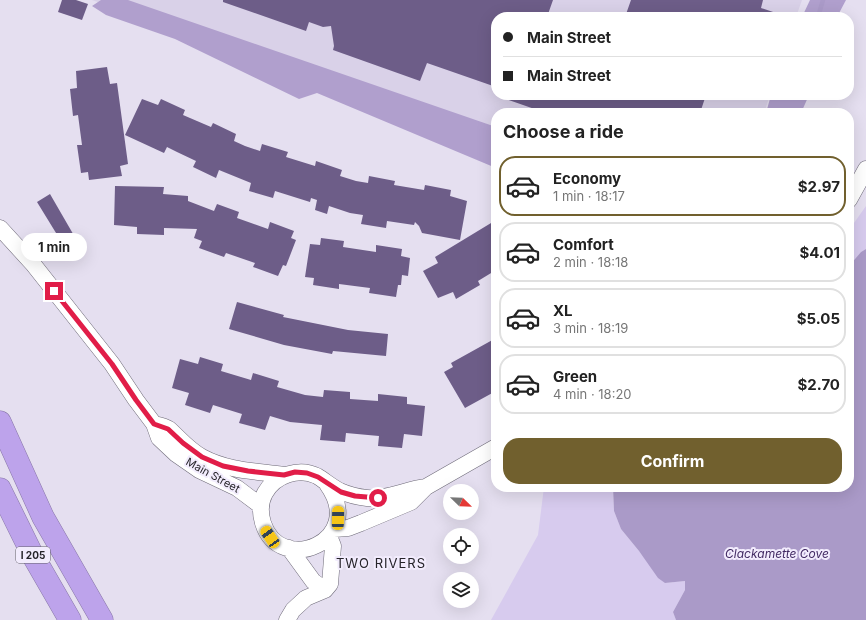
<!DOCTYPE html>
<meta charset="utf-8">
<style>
body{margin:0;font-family:Inter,sans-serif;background:#f2f2f2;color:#222;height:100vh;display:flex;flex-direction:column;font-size:15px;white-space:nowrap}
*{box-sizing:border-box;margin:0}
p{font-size:13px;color:#767676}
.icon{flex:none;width:22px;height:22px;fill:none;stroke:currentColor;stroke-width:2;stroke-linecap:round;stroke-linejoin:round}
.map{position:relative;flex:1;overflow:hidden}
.panel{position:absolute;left:491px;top:108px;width:363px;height:384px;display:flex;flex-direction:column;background:#fff;border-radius:16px;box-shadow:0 4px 16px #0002}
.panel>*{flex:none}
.top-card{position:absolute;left:491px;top:12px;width:363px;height:88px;border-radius:16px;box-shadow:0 4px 16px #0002;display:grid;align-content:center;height:88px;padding:0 12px;background:#fff}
.needle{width:26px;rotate:113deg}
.controls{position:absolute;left:443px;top:484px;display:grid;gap:8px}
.controls a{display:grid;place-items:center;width:36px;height:36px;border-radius:50%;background:#fff;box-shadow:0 4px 16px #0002;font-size:20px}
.end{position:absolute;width:18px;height:18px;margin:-9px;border:5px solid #e11d48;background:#fff;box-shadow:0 0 0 2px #fff}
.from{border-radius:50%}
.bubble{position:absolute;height:28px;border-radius:14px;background:#fff;box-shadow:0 4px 16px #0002;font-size:13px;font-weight:700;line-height:28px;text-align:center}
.car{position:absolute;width:12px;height:24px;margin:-12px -6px;border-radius:5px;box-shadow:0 0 3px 1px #0007;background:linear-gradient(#f5c518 24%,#345 0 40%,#f5c518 0 76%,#345 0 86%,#f5c518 0)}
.top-card b{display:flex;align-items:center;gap:14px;height:38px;font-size:15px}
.top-card b+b{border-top:1px solid #e0e0e0}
.top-card i{width:10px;height:10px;background:#222}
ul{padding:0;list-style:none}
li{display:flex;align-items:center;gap:12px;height:60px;margin:0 8px 6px;padding:0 4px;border:2px solid #e0e0e0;border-radius:16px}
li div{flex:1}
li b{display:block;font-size:15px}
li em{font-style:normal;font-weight:700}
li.selected{border-color:#71602e}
li>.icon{width:36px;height:36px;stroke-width:1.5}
h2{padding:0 12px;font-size:18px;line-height:48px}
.action{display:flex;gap:8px;margin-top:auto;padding:8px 12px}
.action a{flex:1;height:46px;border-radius:16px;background:#71602e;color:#fff;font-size:16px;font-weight:700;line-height:46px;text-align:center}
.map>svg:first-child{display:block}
.built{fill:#d9d1e8}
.green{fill:#d7cbee}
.forest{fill:#b09fcd}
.water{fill:#aa9ac8}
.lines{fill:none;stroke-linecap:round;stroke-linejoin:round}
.stream{stroke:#aa9ac8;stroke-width:4.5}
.building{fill:#6d5d88}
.minor-casing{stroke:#6e6a78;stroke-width:17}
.highway-casing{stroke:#8877a7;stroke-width:23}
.minor{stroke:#fff;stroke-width:16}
.highway{stroke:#bda3eb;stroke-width:22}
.route{stroke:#e11d48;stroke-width:5}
.labels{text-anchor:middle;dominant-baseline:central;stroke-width:4;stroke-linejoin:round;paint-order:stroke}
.shield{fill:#f2ecfd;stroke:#636069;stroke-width:1}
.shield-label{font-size:10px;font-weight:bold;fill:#26242a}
.street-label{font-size:11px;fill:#26242a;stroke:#f2ecfd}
.water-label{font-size:12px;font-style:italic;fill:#422a63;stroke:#f2ecfd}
.quarter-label{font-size:13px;letter-spacing:1px;fill:#26242a;stroke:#f2ecfd}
</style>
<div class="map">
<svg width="866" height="620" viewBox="0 0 866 620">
<rect width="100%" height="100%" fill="#e5dff0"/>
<!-- built -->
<path class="built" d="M92,0H802L796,17H496V95H770L764,113H496V140Z"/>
<!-- green -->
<path class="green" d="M866,206V249L861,252L849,266V230Z
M544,487H613L614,511L621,529L665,583L685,581V590L673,612L676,620H491L538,535Z"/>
<!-- forest -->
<path class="forest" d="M101,0H128L496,127V168L317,93L299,99L175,39L106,15L92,6Z
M810,0H846L837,17H802Z
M771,95H809L801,113H766Z"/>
<!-- water -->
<path class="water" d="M866,249V620H676L673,612L685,590V581L665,583L658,578L639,551L621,529L614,511L613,487H849V266L861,252Z"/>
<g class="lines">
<!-- stream -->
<path class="stream" d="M818,17L823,0"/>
</g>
<!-- building -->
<path class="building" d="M62,0H76L88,4L82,20L58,12Z
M223,0H553L547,17H496V87L427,63L420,81L333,50L334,46L331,26L323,27L309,22L306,31L223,2Z
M631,0H763L761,8L782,15V17H625Z
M107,67L110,84L117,83L128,164L120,166L122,176L89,180L88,172L81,173L77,145H82L78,115L73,116L70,89L77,88L76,71Z
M500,95H706L700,113H546L500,97Z
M142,99L158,105L161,99L185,110L183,115L211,127L213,123L236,134L234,141L245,146L260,151L262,144L288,152L286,157L315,166L316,161L342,170L340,176L356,181L368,183L369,176L395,181L394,185L424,190L425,185L451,190L450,196L467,201L460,240L422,233L419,226L415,222L414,225L387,221L386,228L361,224L363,215L350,213L329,206L327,214L315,210L317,200L311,198L310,202L275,191L273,198L249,191L251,183L219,170L216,178L193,167L196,161L177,152L167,147L164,153L125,135Z
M115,186L164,187L163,194L188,196V201L214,211L217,204L239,212L237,218L268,229L270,222L294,231L291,238L296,240L286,266L283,265L278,276L253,267L255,263L226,253L224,257L199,248L202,241L194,238L197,229L164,228V235L137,234V227L114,225Z
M50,194L76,239L64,246L37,202Z
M496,220V270L478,281L480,285L456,299L453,292L438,298L423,271L438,263L435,257Z
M321,238L344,241L343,247L376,252V245L402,249L401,256L410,258L408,276L402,275L401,285H398L396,297L369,293L370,288L339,284V289L313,285L314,278L305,277L310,244L320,245Z
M237,302L284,315L283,317L348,330L388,334L386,356L333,351L332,354L284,345L229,329Z
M496,338V391L465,408L444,372L453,367L451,363Z
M200,357L223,364L221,371L251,380L253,373L279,381L277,387L305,395L323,397L324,390L350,392V399L378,401V394L407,397V404L425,406L422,436L404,434L402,448L378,446L379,436L346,433L345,442L320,440L322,425L290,422L270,416L265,430L239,423L242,414L213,405L210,413L185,405L189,393L172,388L180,359L198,364Z"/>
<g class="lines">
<defs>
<path id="minor" d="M849,200L866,169
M0,228L33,264L112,364L136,400L154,424L159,438L176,454L199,470L237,488L261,506
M154,424C159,425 165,426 169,429C180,439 189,450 202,457C228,471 256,471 284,475
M327,484C368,541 280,577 263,523C260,513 260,502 265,493C275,475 299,467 317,476C325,481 332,487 340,491C349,495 358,497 367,498C386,500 407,489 426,487
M334,529L348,528L361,523L411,502L426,487L496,447
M289,548L313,581L325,590
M287,620L293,610L306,598L325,590L330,584L333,546L329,536"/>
<path id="highway" d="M0,422L43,517L102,620
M0,489L32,554L70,620"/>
</defs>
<!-- minor casing -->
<use href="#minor" class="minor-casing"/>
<!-- highway casing -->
<use href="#highway" class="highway-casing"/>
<!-- minor -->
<use href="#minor" class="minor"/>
<!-- highway -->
<use href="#highway" class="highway"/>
</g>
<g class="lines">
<!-- route -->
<path class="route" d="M54,291L112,364L136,400L154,424L168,429L183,443L202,457L223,466L248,471L284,475L295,472L307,473L318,477L341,492L355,496L378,498"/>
</g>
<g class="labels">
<!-- shield labels -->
<rect class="shield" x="16" y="547" width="34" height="16" rx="3"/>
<g class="shield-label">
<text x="33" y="555">I 205</text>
</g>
<!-- street labels -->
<g class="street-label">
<text transform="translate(213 475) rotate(29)">Main Street</text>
</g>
<!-- water labels -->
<g class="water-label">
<text x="777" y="553">Clackamette Cove</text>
</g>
<!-- quarter labels -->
<g class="quarter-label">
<text x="381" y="563">TWO RIVERS</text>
</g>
</g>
</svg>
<div class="controls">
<a><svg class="needle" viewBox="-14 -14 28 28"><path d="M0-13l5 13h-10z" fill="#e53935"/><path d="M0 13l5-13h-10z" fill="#767676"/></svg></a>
<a><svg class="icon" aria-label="locate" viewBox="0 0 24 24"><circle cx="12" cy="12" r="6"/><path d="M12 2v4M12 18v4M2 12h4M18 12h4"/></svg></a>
<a><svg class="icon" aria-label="layers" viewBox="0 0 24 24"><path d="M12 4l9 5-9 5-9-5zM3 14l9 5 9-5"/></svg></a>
</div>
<i class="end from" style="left:378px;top:498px"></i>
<i class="end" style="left:54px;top:291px"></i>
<div class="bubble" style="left:21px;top:233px;width:66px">1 min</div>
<i class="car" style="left:338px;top:518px;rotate:1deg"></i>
<i class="car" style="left:270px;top:537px;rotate:326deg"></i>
<div class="top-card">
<b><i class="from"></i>Main Street</b>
<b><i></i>Main Street</b>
</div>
<section class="panel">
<h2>Choose a ride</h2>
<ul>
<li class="selected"><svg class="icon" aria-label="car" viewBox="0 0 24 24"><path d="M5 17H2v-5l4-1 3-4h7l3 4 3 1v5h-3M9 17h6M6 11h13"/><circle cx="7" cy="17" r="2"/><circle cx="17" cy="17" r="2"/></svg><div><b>Economy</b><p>1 min · 18:17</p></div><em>$2.97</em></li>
<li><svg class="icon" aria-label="car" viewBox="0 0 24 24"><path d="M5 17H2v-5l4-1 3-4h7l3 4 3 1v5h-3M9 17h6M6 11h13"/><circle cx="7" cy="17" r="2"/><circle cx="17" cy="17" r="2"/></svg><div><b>Comfort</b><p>2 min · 18:18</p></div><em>$4.01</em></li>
<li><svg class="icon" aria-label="car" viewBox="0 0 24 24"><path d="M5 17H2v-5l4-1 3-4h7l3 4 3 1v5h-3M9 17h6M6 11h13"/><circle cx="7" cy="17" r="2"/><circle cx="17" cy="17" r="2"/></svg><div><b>XL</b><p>3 min · 18:19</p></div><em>$5.05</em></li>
<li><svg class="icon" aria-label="car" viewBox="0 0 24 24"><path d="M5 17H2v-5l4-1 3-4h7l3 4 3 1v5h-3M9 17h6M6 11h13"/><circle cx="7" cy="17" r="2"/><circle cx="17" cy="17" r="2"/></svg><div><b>Green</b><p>4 min · 18:20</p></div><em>$2.70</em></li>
</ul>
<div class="action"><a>Confirm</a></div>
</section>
</div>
